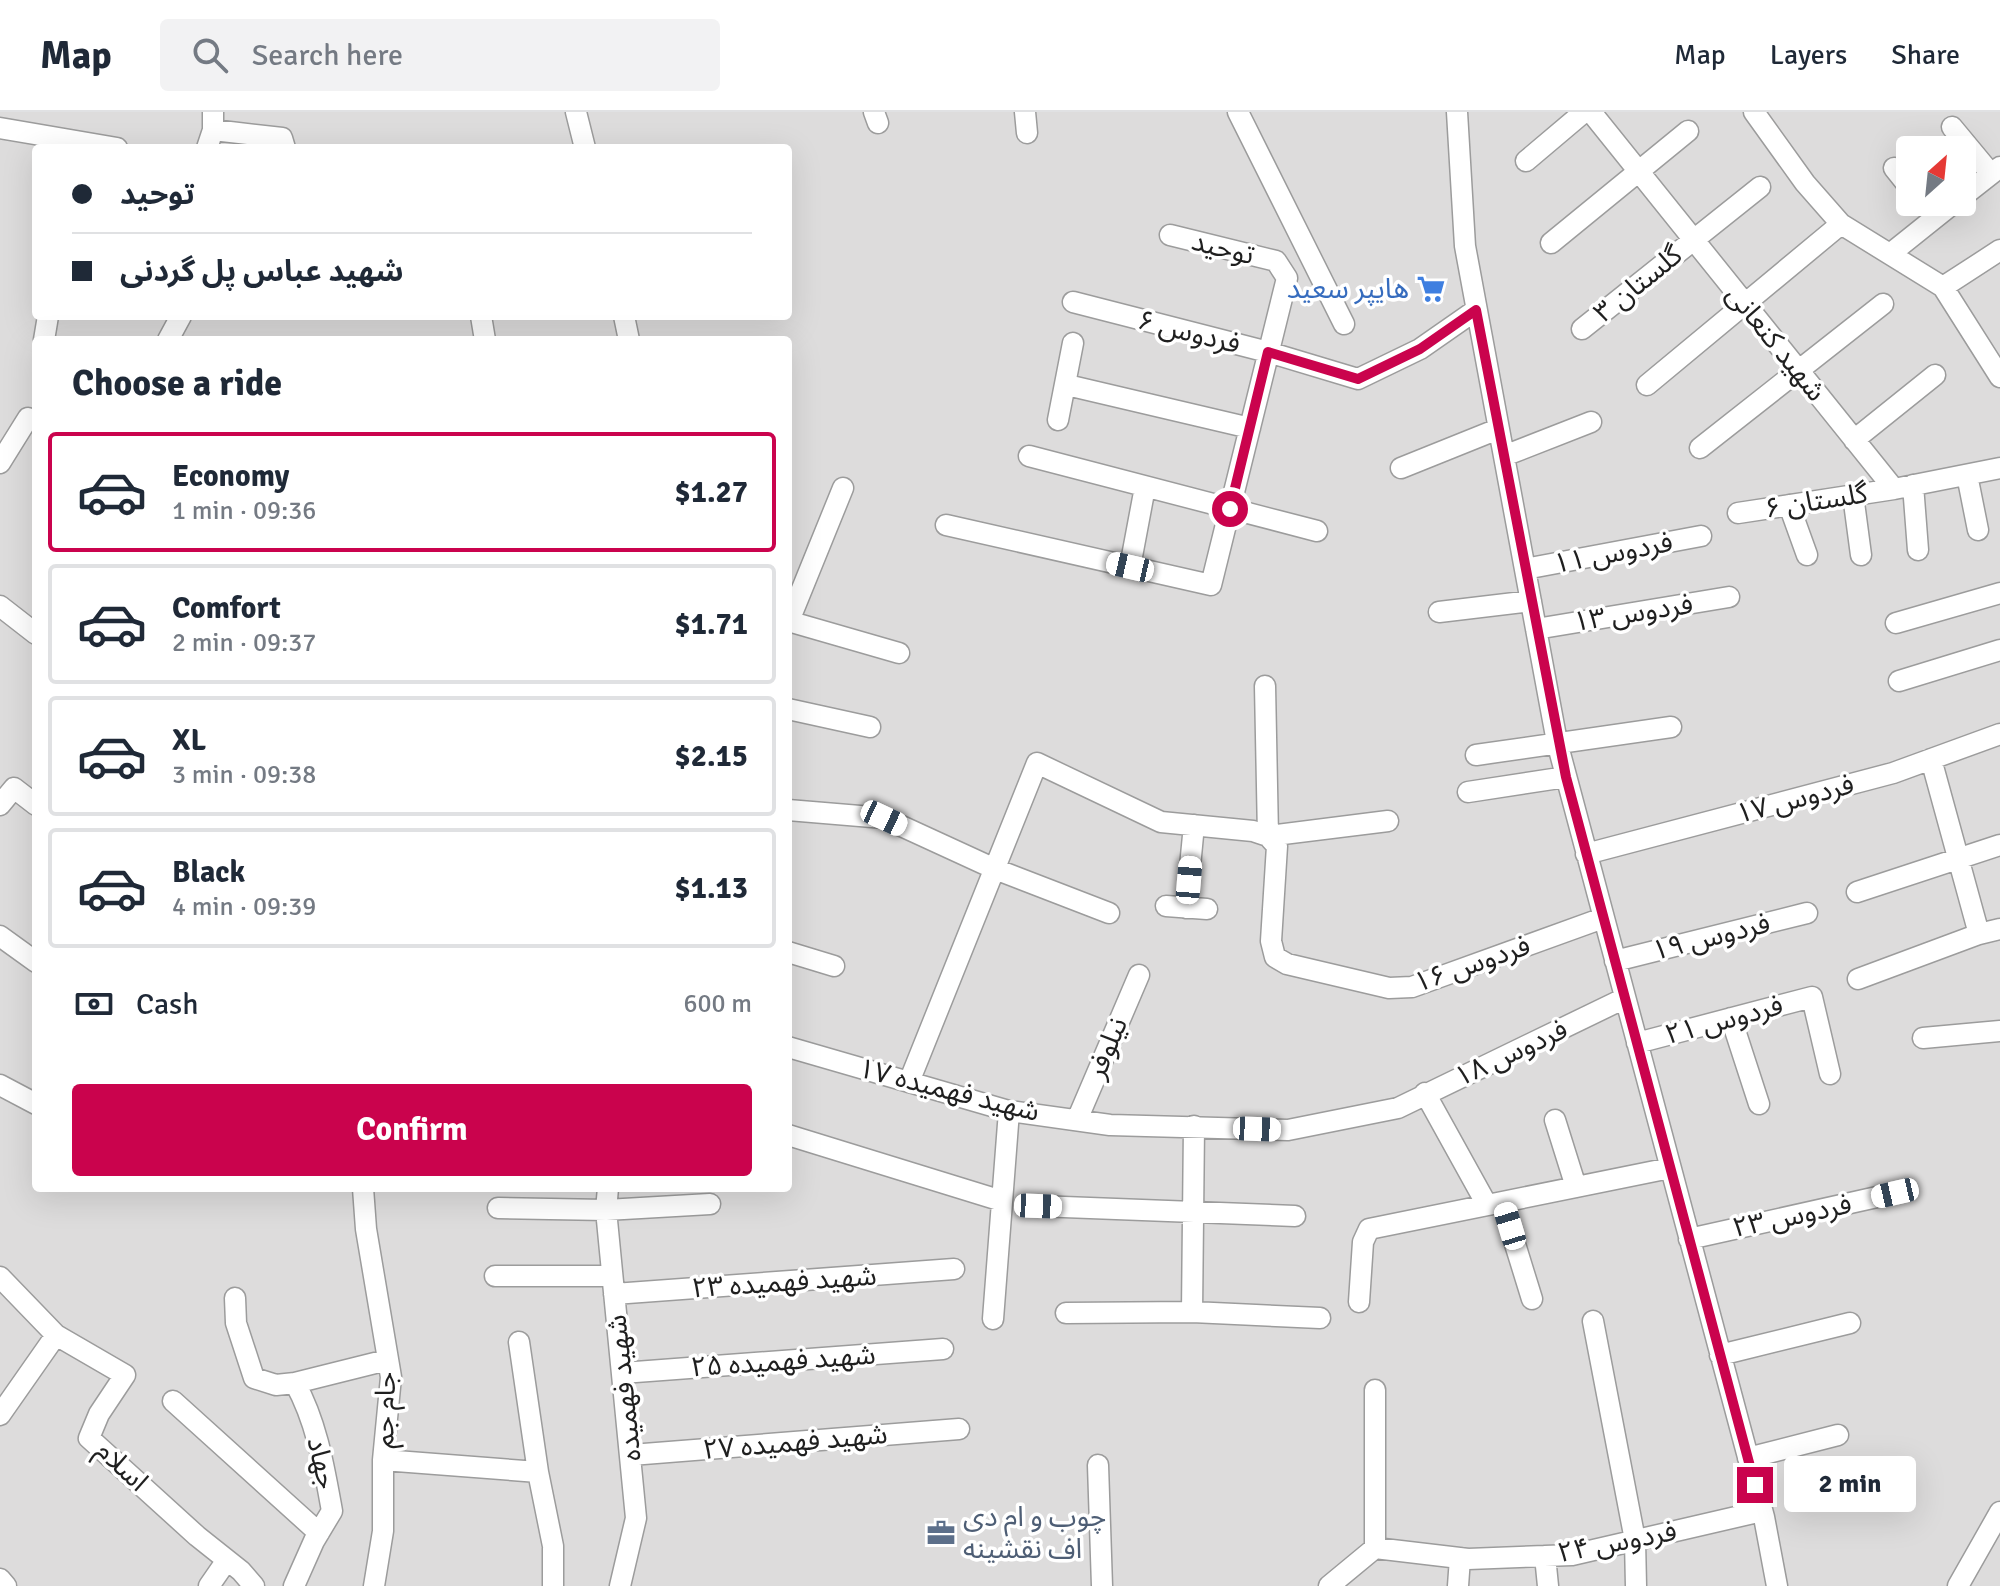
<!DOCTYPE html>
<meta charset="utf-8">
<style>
body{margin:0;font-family:Signika,"Noto Sans Arabic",sans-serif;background:#f2f2f3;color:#1f2937;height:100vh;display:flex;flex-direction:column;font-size:30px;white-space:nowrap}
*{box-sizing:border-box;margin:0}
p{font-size:26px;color:#747a83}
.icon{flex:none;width:44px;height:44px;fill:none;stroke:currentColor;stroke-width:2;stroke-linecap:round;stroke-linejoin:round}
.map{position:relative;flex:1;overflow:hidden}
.drawer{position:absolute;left:32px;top:224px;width:760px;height:856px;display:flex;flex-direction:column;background:#fff;border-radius:8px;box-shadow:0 8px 32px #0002}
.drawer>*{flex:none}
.banner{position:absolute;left:32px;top:32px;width:760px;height:176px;border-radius:8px;box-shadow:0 8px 32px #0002;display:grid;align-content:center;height:176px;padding:0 40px;background:#fff}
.needle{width:52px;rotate:27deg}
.fabs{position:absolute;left:1896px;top:24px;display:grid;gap:16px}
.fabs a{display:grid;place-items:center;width:80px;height:80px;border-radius:8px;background:#fff;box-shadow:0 8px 32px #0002;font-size:40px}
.end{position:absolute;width:36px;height:36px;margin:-18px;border:10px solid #ca034d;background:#fff;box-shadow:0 0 0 4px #fff}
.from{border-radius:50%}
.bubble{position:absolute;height:56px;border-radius:8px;background:#fff;box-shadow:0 8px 32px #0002;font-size:26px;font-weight:700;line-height:56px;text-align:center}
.car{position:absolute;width:24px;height:48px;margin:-24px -12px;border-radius:10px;box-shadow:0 0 6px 2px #0007;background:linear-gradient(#fff 24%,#345 0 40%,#fff 0 76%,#345 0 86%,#fff 0)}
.banner b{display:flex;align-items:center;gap:28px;height:76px;font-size:30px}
.banner b+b{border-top:2px solid #e0e1e3}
.banner i{width:20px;height:20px;background:#1f2937}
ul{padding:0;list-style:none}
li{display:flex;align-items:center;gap:24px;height:120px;margin:0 16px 12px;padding:0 24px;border:4px solid #e0e1e3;border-radius:8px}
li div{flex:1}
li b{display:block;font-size:30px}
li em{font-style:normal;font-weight:700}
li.selected{border-color:#ca034d}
li>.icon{width:72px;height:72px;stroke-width:1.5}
h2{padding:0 40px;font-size:36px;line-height:96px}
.pay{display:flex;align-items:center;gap:20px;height:88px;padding:0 40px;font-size:30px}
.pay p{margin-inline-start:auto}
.action{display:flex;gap:16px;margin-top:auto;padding:16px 40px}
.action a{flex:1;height:92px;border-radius:8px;background:#ca034d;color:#fff;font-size:32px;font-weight:700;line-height:92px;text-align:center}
header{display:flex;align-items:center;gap:48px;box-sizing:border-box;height:112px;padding:0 40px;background:#fff;border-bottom:2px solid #e0e1e3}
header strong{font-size:38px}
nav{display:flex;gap:44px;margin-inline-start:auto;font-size:28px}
.search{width:560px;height:72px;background:#f2f2f3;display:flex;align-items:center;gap:20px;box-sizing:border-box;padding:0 28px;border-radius:8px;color:#747a83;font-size:30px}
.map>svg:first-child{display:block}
.residential{fill:#dddcdc;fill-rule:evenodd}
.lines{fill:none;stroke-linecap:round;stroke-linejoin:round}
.minor-casing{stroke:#9c9c9c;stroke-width:23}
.minor{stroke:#fff;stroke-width:20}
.route{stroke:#ca034d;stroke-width:10}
.labels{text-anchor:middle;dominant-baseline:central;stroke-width:7;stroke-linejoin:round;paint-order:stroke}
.street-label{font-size:28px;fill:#1f1f1f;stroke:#fff}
.shop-label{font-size:28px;fill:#366cbe;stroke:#fff;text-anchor:end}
.service-label{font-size:28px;fill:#4e5e75;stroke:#fff;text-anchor:start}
</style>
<header>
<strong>Map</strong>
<div class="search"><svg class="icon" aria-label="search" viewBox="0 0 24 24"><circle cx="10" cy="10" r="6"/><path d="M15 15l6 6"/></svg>Search here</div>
<nav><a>Map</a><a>Layers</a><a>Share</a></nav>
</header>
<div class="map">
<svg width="2000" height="1474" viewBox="0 0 2000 1474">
<rect width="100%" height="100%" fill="#efe8e5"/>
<!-- residential -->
<path class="residential" d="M0,0H2000V1474H0ZM36,36H788V204H36ZM1910,38H1962V90H1910ZM36,228H788V1076H36Z"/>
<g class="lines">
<defs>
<path id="minor" d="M576,0L585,36
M874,0L878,11
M1025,0L1027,21
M1238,0L1344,212
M1457,0L1465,134L1557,630L1764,1405L1777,1474
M1591,0L1894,377
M1754,0L1805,71L1841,112L1943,175L2000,265
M1952,15L1991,62
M0,16L117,36
M213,18L282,26L285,36
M207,36L213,18V0
M1526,49L1584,0
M1894,56L1910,76
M1962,85L2000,55
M1551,131L1688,19
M1890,142L1955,90
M1943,175L2000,138
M1073,190L1268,240L1358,267L1420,237L1476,198
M481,204L485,228
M624,204L629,228
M1582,217L1760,75
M44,228L48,204
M168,228L181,204
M1067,273L1250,316
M1647,273L1841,112
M1058,308L1073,231
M1854,328L1935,263
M1700,336L1883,192
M1029,344L1317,419
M1504,344L1591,310
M0,351L28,306
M1401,356L1498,317
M1967,363L1978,418
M1913,373L1918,438
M1853,383L1861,443
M1789,393L1807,443
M1738,401L1894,377L2000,356
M946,413L1211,473L1287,166L1276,149L1170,123
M1130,455L1145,375
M1525,457L1701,424
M0,494L36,522
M1439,500L1531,489
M788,509L899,541
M789,509L843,376
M1896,511L2000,481
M1536,517L1729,485
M1899,569L2000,538
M1265,574L1268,724
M788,597L870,615
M1476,643L1671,615
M1931,647L1979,822
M1468,680L1566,665
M0,693L14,676L36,693
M788,698L884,706L995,757L1109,801
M1268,724L1277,734L1271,829L1275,845L1287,852L1389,876L1412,875L1603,806
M1586,742L1893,661L2000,622
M1857,780L2000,733
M1166,794L1207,797
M1186,796L1194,713
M0,824L36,850
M788,840L834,854
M1615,849L1807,801
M1858,867L1979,822L2000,817
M1731,906L1759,992
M1923,926L2000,919
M1637,931L1812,885L1830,962
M788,935L1009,999L1110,1013L1288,1018L1398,996L1625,886
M909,970L1037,651L1161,710L1253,719L1268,724L1388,709
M0,973L36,992
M1425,981L1487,1093
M1077,1008L1139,863
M1555,1008L1576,1075
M788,1023L1002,1089
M363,1076L366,1117L391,1265L383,1348V1419L374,1474
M608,1076L606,1098L636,1406L620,1474
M1502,1090L1532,1187
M1038,1094L1295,1104
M498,1096L606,1098L710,1092
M1689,1127L1895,1081
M495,1164H612
M0,1165L56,1223L125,1263L99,1302L89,1326L197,1424L241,1459L254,1474
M614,1182L954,1157
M235,1186L236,1211L254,1266L276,1273L295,1271C317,1311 324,1355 332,1399L314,1429L294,1474
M1359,1190L1363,1130L1369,1117L1670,1056
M1192,1200L1320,1206
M1066,1201L1192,1200L1194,1014
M993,1207L1009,999
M1593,1209L1635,1428L1636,1474
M519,1230L538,1360
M1720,1243L1850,1211
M622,1261L943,1237
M295,1271L387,1248
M1375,1278V1436
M173,1289L319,1421
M0,1303L56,1223
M631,1343L959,1317
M1748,1346L1838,1323
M383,1348L538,1360L553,1434V1474
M1098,1353L1102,1474
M1375,1436L1468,1447L1572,1443L1762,1399
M1545,1444L1548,1474
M0,1467L6,1474
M209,1474L227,1448
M1329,1474L1375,1436
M1458,1474L1460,1446
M1958,1474L2000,1400"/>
</defs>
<!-- minor casing -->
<use href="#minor" class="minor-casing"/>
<!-- minor -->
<use href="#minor" class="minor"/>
</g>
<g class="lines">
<!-- route -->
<path class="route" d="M1230,397L1268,240L1358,267L1420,237L1476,198L1566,665L1755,1373"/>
</g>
<!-- icons -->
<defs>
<symbol id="supermarket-bare" viewBox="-9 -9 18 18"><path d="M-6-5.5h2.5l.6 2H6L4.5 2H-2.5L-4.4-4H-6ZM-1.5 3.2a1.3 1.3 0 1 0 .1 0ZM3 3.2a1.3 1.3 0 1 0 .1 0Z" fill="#3f7fe0" stroke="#fff" stroke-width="2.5" paint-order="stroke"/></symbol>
<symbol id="office-bare" viewBox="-9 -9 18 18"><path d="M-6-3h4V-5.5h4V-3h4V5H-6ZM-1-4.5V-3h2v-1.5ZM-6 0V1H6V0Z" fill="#5c6f8a" stroke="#fff" stroke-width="2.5" paint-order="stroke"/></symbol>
</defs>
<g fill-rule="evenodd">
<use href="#supermarket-bare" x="1411" y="157" width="40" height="40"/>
<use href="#office-bare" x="921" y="1401" width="40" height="40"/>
</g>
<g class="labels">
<!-- street labels -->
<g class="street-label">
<text transform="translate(1223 136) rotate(14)">توحید</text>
<text transform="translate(1638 172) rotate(-39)">گلستان ۳</text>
<text transform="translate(1189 220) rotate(14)">فردوس ۶</text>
<text transform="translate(1776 231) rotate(51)">شهید کنعانی</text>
<text transform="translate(1816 389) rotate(-9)">گلستان ۶</text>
<text transform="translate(1613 441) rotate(-11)">فردوس ۱۱</text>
<text transform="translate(1633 501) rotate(-9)">فردوس ۱۳</text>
<text transform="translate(1795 687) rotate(-15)">فردوس ۱۷</text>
<text transform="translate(1711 825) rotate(-14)">فردوس ۱۹</text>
<text transform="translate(1472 852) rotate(-19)">فردوس ۱۶</text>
<text transform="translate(1724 908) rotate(-15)">فردوس ۲۱</text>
<text transform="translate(1107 936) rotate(-67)">نیلوفر</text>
<text transform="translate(1511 941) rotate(-25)">فردوس ۱۸</text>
<text transform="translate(949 978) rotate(14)">شهید فهمیده ۱۷</text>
<text transform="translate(1792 1104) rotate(-12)">فردوس ۲۳</text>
<text transform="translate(784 1170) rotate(-4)">شهید فهمیده ۲۳</text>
<text transform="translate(783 1249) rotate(-4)">شهید فهمیده ۲۵</text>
<text transform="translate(624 1276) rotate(-96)">شهید فهمیده</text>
<text transform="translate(385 1298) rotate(-88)">جام جم</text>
<text transform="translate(795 1330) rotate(-5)">شهید فهمیده ۲۷</text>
<text transform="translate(322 1351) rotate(77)">جهاد</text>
<text transform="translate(122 1354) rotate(43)">اسلام</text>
<text transform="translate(1617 1430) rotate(-11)">فردوس ۲۴</text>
</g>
<!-- shop labels -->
<g class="shop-label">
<text x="1409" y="177">هایپر سعید</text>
</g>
<!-- service labels -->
<g class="service-label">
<text x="963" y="1405">چوب و ام دی<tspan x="963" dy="32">اف نقشینه</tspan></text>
</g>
</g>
</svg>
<div class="fabs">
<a><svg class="needle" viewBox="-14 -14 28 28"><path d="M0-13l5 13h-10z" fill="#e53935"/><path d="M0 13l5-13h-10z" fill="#747a83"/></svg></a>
</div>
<i class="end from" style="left:1230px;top:397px"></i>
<i class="end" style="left:1755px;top:1373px"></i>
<div class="bubble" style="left:1784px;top:1344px;width:132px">2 min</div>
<i class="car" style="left:1130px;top:455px;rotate:283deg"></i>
<i class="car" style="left:884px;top:706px;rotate:115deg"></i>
<i class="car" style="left:1189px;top:768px;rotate:5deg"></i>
<i class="car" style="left:1257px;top:1017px;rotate:92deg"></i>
<i class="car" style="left:1895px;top:1081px;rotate:257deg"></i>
<i class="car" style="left:1038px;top:1094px;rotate:92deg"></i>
<i class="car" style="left:1510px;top:1114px;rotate:343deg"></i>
<div class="banner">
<b><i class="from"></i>توحید</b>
<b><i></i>شهید عباس پل گردنی</b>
</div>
<section class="drawer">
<h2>Choose a ride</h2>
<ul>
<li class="selected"><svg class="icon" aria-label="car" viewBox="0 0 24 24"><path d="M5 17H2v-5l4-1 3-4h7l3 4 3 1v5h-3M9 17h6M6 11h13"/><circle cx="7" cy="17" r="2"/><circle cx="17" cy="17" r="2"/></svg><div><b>Economy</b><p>1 min · 09:36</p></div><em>$1.27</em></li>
<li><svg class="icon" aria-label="car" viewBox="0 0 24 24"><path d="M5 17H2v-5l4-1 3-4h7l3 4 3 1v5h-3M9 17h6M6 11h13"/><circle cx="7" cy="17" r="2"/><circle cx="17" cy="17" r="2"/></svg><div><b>Comfort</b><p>2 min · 09:37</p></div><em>$1.71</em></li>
<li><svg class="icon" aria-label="car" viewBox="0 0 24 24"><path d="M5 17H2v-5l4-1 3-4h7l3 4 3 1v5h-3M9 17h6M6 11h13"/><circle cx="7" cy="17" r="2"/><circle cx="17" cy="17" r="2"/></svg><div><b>XL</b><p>3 min · 09:38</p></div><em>$2.15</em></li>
<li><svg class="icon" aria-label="car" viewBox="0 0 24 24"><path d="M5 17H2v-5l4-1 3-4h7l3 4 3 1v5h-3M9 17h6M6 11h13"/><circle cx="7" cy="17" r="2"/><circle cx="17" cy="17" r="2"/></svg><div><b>Black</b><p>4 min · 09:39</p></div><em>$1.13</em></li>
</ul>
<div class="pay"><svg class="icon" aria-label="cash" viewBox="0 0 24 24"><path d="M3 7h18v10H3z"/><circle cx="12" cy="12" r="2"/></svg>Cash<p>600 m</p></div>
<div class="action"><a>Confirm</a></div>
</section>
</div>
